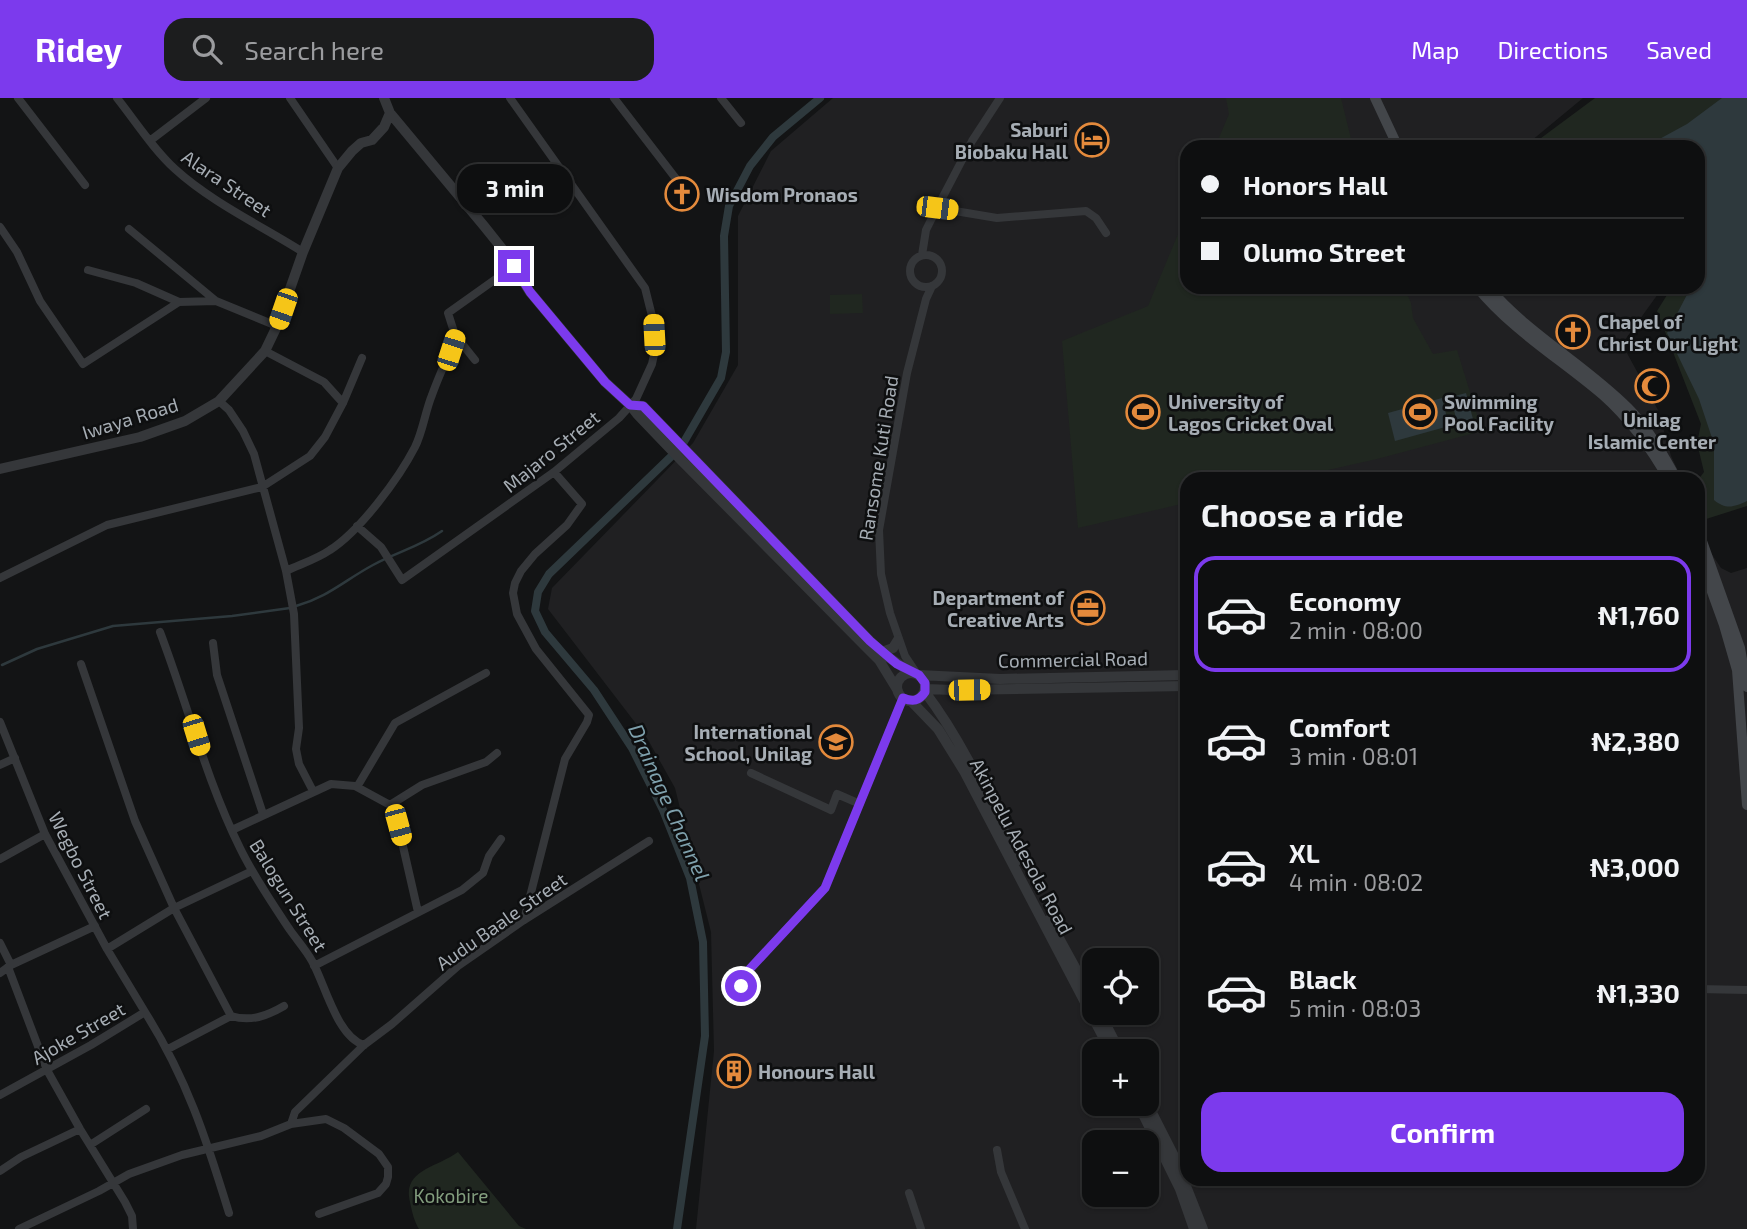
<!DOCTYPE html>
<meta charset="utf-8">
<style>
body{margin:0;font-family:"Exo 2",sans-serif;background:#1c1d1e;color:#f1f3f6;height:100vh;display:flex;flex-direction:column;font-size:26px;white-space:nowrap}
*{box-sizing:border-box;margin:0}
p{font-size:23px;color:#9b9c9f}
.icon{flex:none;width:38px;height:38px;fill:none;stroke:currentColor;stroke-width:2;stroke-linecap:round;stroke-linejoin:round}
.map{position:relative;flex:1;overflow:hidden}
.drawer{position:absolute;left:1180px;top:374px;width:525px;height:714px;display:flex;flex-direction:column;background:#0e0f10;border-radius:21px;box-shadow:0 2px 5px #0004,0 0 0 2px #2e2f30}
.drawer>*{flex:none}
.guide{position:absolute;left:1180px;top:42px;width:525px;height:154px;border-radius:21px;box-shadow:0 2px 5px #0004,0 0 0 2px #2e2f30;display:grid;align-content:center;height:154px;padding:0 21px;background:#0e0f10}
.fabs{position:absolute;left:1082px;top:850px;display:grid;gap:14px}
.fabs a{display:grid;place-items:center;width:77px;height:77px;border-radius:14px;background:#0e0f10;box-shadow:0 2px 5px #0004,0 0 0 2px #2e2f30;font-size:35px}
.end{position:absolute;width:32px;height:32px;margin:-16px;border:9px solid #7c3aed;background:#fff;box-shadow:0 0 0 4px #fff}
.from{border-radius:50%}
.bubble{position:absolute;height:49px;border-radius:21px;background:#0e0f10;box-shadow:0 2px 5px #0004,0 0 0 2px #2e2f30;font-size:23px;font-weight:700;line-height:49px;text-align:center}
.car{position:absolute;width:21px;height:42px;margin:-21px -10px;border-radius:9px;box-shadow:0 0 5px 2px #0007;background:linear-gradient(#f5c518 24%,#345 0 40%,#f5c518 0 76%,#345 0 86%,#f5c518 0)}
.guide b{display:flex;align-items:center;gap:24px;height:66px;font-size:26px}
.guide b+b{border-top:2px solid #2e2f30}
.guide i{width:18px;height:18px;background:#f1f3f6}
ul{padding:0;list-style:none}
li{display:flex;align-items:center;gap:21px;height:116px;margin:0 14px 10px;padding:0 7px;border:4px solid transparent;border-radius:21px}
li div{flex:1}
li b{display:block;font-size:26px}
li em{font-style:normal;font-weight:700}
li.active{border-color:#7c3aed}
li>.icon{width:63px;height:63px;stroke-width:1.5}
h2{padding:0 21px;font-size:32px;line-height:84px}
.action{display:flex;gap:14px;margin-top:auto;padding:14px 21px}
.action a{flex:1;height:80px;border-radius:21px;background:#7c3aed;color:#fff;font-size:28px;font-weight:700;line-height:80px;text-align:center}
header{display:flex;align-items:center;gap:42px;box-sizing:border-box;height:98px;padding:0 35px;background:#7c3aed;color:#fff}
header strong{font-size:33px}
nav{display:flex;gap:38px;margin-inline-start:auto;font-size:24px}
.search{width:490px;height:63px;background:#1c1d1e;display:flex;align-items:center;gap:18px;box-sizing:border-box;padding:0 24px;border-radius:21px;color:#9b9c9f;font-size:26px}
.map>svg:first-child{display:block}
.built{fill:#202022;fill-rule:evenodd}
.green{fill:#202720}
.water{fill:#2e393d}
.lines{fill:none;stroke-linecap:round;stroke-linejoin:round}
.stream{stroke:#2e393d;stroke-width:2.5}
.canal{stroke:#2e393d;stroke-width:8}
.minor{stroke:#35373a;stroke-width:8}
.tertiary{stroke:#35373a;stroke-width:10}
.secondary{stroke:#43464a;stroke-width:10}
.route{stroke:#7c3aed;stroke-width:9}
.labels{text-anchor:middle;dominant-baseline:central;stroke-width:5;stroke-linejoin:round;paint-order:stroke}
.poi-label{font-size:19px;font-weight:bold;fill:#a6adb4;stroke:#0e0f10;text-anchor:start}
.street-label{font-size:19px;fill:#a6adb4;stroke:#0e0f10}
.park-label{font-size:19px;fill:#839e7e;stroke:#0e0f10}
.water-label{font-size:21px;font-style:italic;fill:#7fa1ad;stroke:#0e0f10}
</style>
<header>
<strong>Ridey</strong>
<div class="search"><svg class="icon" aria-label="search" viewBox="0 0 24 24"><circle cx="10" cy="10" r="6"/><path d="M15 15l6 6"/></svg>Search here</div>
<nav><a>Map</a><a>Directions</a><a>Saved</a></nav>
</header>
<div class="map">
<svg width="1747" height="1131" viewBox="0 0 1747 1131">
<rect width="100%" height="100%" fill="#131415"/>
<!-- built -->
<path class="built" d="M833,0H1583L1531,43V49H1186V189H1663L1622,246L1658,312L1671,358L1682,381L1186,382V1082H1698V420L1711,455L1721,470L1731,475L1747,470V1131H696L714,953L711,834L675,690L647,640L548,511L552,490L693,345L738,267V118L771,53ZM1094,863H1146V915H1094ZM1094,954H1146V1006H1094ZM1094,1045H1146V1097H1094Z"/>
<!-- green -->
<path class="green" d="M1226,0H1341L1353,49H1215L1229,16Z
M1595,0H1747V408L1703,422L1698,405V382L1704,374L1697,345L1701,326L1657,213L1672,189H1698V49H1533V46Z
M1186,117V189H1404L1411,205L1413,220L1433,256L1457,252L1482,333L1377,361L1288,381L1186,382V405L1078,430L1062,243L1148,208Z
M862,196L863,215L830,216V197Z
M458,1054L519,1128L526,1131H419C414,1123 412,1114 410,1104C402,1072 436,1070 458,1054Z"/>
<!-- water -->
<path class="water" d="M1722,0H1747V403C1734,409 1726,412 1714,402V346L1699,301L1667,235L1691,189H1698V49H1651L1654,44L1687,26Z
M1466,295L1473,321L1457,325L1451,299Z
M1442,300L1449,328L1395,343L1388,315Z"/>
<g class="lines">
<!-- stream -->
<path class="stream" d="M296,508C328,499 345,482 373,467C397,454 419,449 442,433
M2,567L37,551L113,528L232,518L290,510"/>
<!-- canal -->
<path class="canal" d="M677,1131L705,938L703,844L690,780L663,712L632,650L594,592L545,534L535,513L538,494L549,476L681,349L721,280L726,254L724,138L729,108L750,68L773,39L820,0"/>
<!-- minor -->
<path class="minor" d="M18,0L85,87
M117,0C136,24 153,51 175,71C211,104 262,128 303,154
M290,0L338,70
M614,0L687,95
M721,0L741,25
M151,42L206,0
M937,110L997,120L1086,113L1096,120L1106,135
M0,129L17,154L40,203L83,266L179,204
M129,131L216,203
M910 173a16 16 0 1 1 32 0a16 16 0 1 1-32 0Z
M922,157L926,132L937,110L972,43L1000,0
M88,172L136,185L179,204L216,203L277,228
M265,253L324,284L343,305
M475,262L455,237L448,215L514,168
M219,303L229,312L243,333L254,356L286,473L294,516L299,630L296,651L299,666L313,693
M357,428L381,449L402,482L554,374L619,320L636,301L652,266L655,252L653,222L645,190L510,0
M286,473C301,466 317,461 330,452C360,433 399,380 415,349C423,333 425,314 432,297C439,277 449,258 455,237
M0,480L107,427L262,389L310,358L325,339L343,305L362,260
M160,534C187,605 206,681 240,750C254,779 272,805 290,832C297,842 306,852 312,863C325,886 337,939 364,947
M213,545L217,577L263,716
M81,566L135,723L174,810L252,773
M917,576L905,558L890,515L881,476L879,432L907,275L926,201L932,188
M0,624L45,736L107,851L174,810L231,918L168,951
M0,667L15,660
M751,675L831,712L837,696L860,706
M357,689L395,625L486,575
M390,707L422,687L486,664L497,655
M232,732L331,686L355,688L390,707L402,744L418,814
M0,761L45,736
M524,822L565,661L587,624L589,617L536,551L517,516L513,495L515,485L521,473L535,456L567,427L582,406L554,374
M0,845L11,867
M314,868L462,792L483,775L489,758L501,741
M8,869L47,972L80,1031L125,1104L132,1118L133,1131
M735 881a7 7 0 1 1 14 0a7 7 0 1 1-14 0Z
M0,875L11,867L95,828
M746,875L825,790L903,600
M1698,891L1747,892
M145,914C187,981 206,1040 229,1115
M231,918C251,924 267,918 284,908
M0,997L91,947L145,914L107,851
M291,1026L295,1014L364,947L392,926L458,868L524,822L649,743
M90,1047L146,1011
M997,1052L1001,1074L1025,1131
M0,1073L21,1059L80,1031
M909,1095L921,1131
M19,1131L99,1093L129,1076L182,1057L261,1038L291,1026L326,1021L344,1030L379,1056L388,1069V1079L386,1086L378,1095L319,1116"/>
<!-- tertiary -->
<path class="tertiary" d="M384,0L390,15L484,128L504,153L530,194L605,284L630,307L637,316L681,362L867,550L879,562L898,593
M630,307L643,308L870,543L885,557L912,575
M0,371L140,339L185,323L219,303L265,253L277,228L303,154L338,70L352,53L361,45L372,42L384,29L390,15
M882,554L893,550L898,542
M897 589a14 14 0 1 1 28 0a14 14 0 1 1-28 0Z
M919,577L1000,581L1186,577
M926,591L953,592L1186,588
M925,594C963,644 990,705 1018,762
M911,603L938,631L964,673L1111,954
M1049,822L1094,904
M1100,915L1120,954
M1146,1003L1175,1060L1203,1131
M1138,1006L1180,1091L1194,1131"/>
<!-- secondary -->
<path class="secondary" d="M1375,0L1398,49
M1477,189C1513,233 1561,261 1603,297C1630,321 1651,350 1669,382
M1488,189C1529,237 1584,266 1628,310C1646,328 1660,351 1672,373
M1698,432L1740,550L1747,589
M1698,455L1724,527L1737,572L1747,707"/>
</g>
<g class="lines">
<!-- route -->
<path class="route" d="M514,168L530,194L605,284L630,307L643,308L870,543L897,566L919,577L925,585V594C919,603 913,604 903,600L825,790L746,875L749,883L741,888"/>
</g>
<!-- icons -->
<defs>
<symbol id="hotel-ring" viewBox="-11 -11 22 22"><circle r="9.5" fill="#0e0f10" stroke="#e48a3c" stroke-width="1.5"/><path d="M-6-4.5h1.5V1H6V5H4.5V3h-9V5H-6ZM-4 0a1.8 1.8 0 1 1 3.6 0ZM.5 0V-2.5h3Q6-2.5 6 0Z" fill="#e48a3c"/></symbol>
<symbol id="church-ring" viewBox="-11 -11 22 22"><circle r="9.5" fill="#0e0f10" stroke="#e48a3c" stroke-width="1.5"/><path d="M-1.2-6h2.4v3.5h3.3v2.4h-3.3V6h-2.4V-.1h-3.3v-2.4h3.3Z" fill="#e48a3c"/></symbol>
<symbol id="mosque-ring" viewBox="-11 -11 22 22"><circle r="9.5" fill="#0e0f10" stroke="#e48a3c" stroke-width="1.5"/><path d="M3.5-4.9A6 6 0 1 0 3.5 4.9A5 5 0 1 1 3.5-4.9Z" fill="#e48a3c"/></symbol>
<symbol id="stadium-ring" viewBox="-11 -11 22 22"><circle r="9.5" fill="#0e0f10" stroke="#e48a3c" stroke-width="1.5"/><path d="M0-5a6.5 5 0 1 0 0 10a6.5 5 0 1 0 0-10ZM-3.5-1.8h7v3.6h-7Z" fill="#e48a3c"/></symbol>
<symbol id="office-ring" viewBox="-11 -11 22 22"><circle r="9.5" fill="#0e0f10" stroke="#e48a3c" stroke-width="1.5"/><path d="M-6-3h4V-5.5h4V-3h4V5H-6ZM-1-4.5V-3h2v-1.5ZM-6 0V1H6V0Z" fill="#e48a3c"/></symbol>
<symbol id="school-ring" viewBox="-11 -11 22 22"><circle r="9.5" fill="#0e0f10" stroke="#e48a3c" stroke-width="1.5"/><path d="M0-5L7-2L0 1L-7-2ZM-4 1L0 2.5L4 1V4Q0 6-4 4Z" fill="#e48a3c"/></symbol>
<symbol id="building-ring" viewBox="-11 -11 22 22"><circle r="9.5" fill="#0e0f10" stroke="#e48a3c" stroke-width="1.5"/><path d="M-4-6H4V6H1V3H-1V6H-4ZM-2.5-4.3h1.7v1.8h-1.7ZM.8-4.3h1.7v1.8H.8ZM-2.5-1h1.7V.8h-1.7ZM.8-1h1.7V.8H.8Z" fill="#e48a3c"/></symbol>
</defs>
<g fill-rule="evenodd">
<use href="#hotel-ring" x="1073" y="23" width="38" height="38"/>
<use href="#church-ring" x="663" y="77" width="38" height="38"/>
<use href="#church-ring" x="1554" y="215" width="38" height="38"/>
<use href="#mosque-ring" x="1633" y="269" width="38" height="38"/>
<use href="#stadium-ring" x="1124" y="295" width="38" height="38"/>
<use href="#stadium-ring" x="1401" y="295" width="38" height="38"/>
<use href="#office-ring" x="1069" y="491" width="38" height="38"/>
<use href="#school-ring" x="817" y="625" width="38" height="38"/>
<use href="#building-ring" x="715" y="954" width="38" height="38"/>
</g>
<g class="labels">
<!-- poi labels -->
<g class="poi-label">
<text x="1068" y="31" text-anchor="end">Saburi<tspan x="1068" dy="22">Biobaku Hall</tspan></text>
<text x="706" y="96">Wisdom Pronaos</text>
<text x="1598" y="223">Chapel of<tspan x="1598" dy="22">Christ Our Light</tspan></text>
<text x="1168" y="303">University of<tspan x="1168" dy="22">Lagos Cricket Oval</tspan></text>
<text x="1444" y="303">Swimming<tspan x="1444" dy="22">Pool Facility</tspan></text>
<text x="1652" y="321" text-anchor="middle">Unilag<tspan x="1652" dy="22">Islamic Center</tspan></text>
<text x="1064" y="499" text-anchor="end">Department of<tspan x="1064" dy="22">Creative Arts</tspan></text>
<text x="812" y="633" text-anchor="end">International<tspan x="812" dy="22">School, Unilag</tspan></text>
<text x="758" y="973">Honours Hall</text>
</g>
<!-- street labels -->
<g class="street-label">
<text transform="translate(227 85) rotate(34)">Alara Street</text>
<text transform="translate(130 320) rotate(-17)">Iwaya Road</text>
<text transform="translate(551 353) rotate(-39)">Majaro Street</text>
<text transform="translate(878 360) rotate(-81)">Ransome Kuti Road</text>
<text transform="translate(1073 561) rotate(-1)">Commercial Road</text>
<text transform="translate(1022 748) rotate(62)">Akinpelu Adesola Road</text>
<text transform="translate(81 767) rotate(63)">Wegbo Street</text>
<text transform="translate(289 797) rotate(58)">Balogun Street</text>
<text transform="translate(501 823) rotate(-35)">Audu Baale Street</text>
<text transform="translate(78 935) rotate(-30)">Ajoke Street</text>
</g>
<!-- park labels -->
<g class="park-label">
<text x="451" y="1097">Kokobire</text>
</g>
<!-- water labels -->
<g class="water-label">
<text transform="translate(670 704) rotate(66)">Drainage Channel</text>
</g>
</g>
</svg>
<div class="fabs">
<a><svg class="icon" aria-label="locate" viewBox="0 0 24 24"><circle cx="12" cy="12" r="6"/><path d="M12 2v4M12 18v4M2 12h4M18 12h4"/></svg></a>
<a>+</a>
<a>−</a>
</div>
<i class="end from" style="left:741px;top:888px"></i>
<i class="end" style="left:514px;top:168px"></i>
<div class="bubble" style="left:457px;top:66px;width:116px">3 min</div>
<i class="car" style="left:937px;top:110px;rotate:97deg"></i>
<i class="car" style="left:283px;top:211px;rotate:199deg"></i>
<i class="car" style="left:654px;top:237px;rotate:357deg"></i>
<i class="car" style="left:451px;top:252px;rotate:18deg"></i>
<i class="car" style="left:969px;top:592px;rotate:89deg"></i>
<i class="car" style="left:196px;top:637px;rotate:163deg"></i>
<i class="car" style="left:398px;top:727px;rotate:165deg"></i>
<div class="guide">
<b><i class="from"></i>Honors Hall</b>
<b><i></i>Olumo Street</b>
</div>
<section class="drawer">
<h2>Choose a ride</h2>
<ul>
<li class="active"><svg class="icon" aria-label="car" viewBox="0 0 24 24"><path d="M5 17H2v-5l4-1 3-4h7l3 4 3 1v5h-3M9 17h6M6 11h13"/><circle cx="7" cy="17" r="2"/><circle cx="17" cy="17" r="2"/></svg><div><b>Economy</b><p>2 min · 08:00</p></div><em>₦1,760</em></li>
<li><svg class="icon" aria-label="car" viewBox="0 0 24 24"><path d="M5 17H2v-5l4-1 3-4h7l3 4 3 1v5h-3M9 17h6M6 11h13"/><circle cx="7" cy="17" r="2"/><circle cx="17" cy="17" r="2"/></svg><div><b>Comfort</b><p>3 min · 08:01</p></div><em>₦2,380</em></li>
<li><svg class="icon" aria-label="car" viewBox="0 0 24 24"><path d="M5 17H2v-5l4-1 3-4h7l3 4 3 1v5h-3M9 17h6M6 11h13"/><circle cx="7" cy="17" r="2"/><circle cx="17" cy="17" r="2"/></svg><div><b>XL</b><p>4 min · 08:02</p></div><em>₦3,000</em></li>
<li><svg class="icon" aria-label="car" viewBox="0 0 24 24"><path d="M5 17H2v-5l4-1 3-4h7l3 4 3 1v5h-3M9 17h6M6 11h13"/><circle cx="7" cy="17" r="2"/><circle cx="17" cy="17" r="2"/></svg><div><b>Black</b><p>5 min · 08:03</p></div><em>₦1,330</em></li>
</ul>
<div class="action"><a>Confirm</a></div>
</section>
</div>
